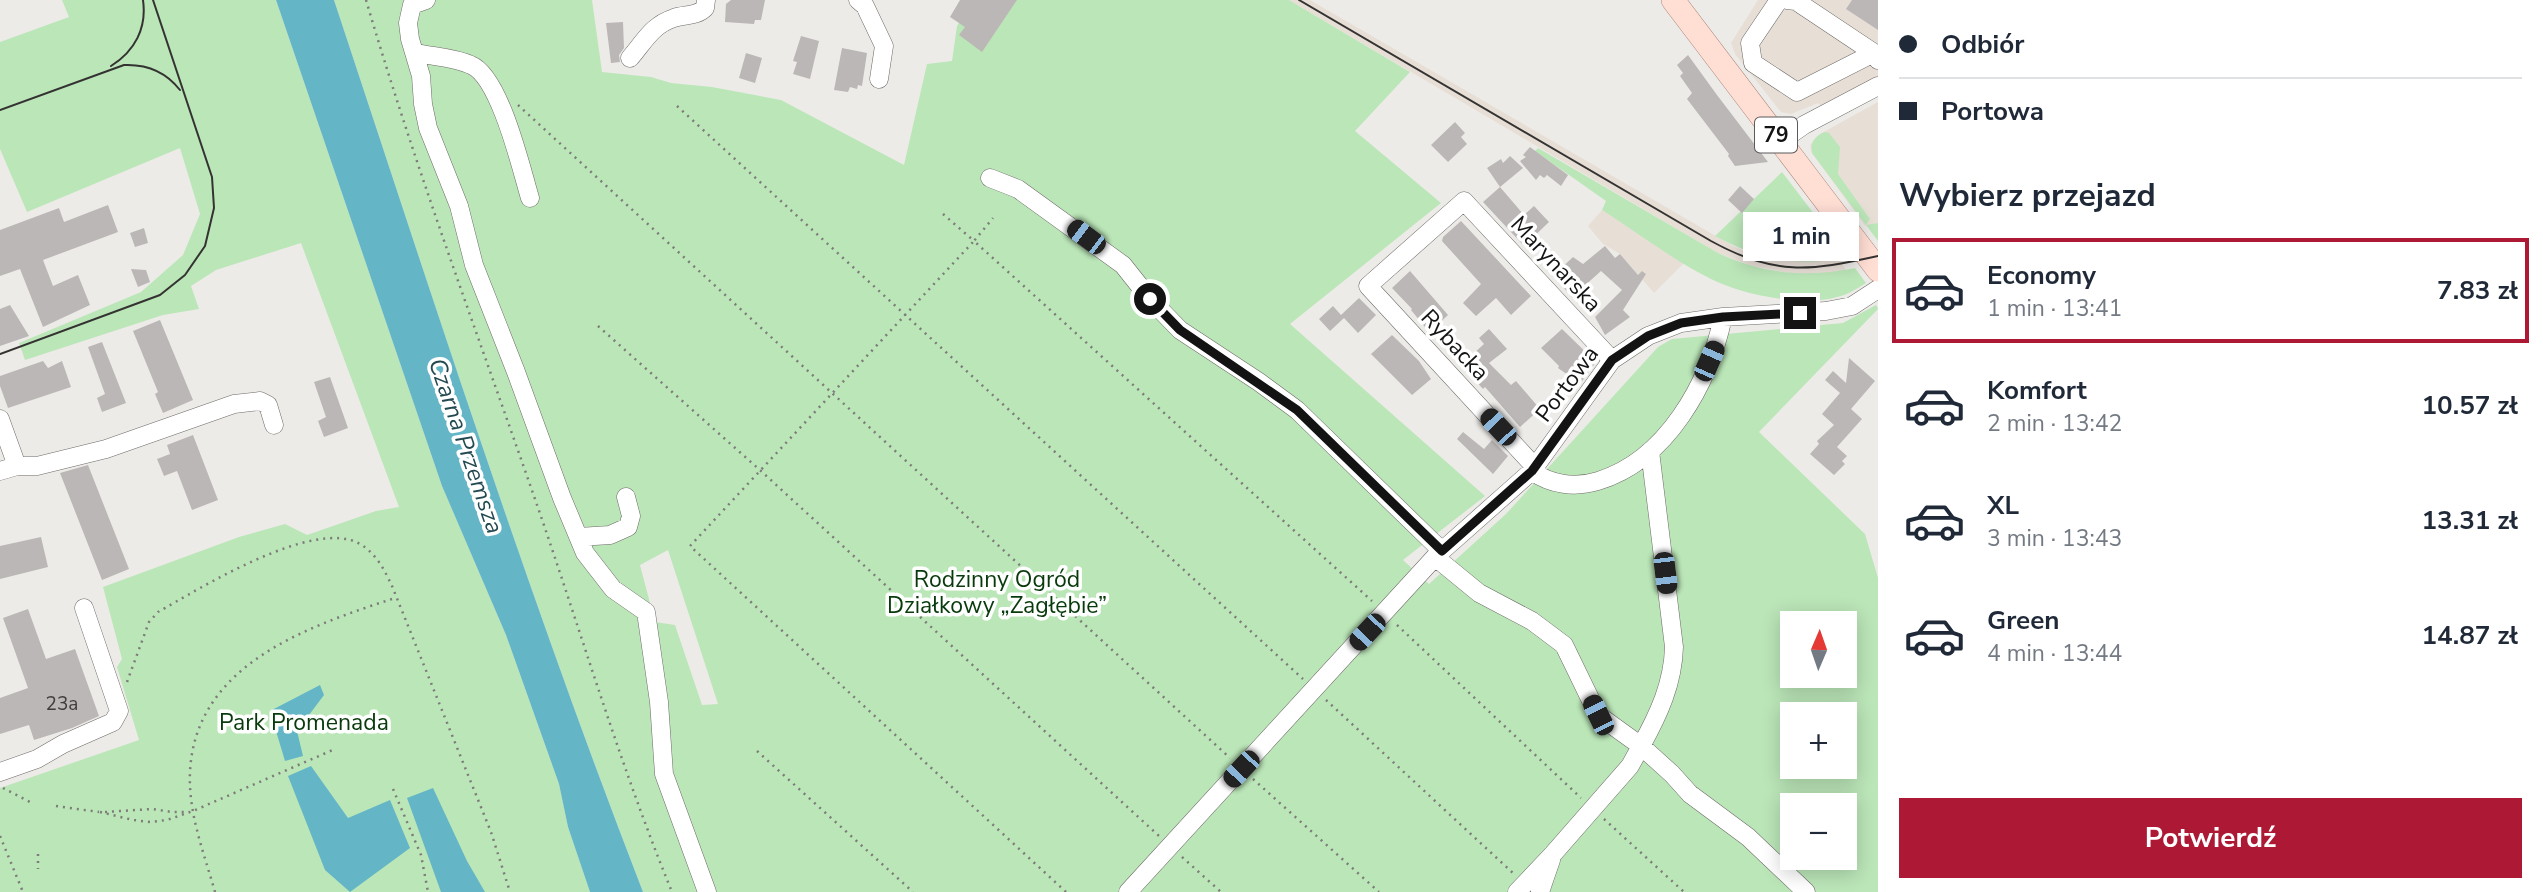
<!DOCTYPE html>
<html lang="pl">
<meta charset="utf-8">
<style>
body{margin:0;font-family:"Nunito Sans",sans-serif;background:#f6f6f7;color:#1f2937;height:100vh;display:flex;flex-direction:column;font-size:26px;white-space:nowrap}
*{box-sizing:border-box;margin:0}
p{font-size:23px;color:#747a83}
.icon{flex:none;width:38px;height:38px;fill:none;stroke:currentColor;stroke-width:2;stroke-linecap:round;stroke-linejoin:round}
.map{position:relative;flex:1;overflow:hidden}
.details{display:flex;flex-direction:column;background:#fff;width:665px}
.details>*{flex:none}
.banner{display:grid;align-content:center;height:154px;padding:0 21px;background:#fff}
.needle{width:46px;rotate:2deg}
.tools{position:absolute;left:1780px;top:611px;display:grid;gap:14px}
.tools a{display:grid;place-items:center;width:77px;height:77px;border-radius:0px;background:#fff;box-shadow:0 4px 18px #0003;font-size:35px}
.end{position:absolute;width:32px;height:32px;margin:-16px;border:9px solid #141313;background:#fff;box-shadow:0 0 0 4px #fff}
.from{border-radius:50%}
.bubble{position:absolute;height:49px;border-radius:0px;background:#fff;box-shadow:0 4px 18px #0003;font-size:23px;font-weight:700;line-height:49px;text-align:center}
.car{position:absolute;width:21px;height:42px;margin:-21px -10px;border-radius:9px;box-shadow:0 0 5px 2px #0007;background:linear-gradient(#222 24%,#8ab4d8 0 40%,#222 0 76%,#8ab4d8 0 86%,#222 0)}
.banner b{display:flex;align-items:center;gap:24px;height:66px;font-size:26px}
.banner b+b{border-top:2px solid #e0e1e3}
.banner i{width:18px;height:18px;background:#1f2937}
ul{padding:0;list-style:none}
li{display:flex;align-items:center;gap:21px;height:105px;margin:0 14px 10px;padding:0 7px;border:4px solid transparent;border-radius:0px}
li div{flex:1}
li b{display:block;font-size:26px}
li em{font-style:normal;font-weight:700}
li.selected{border-color:#ad1935}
li>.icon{width:63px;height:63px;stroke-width:1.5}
h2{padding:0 21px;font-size:32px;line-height:84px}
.button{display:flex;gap:14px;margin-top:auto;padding:14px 21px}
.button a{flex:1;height:80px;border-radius:0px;background:#ad1935;color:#fff;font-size:28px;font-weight:700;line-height:80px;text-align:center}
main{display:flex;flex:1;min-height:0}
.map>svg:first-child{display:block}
.built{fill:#e7ded6}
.green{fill:#bbe6b8;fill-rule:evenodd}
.water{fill:#64b6c7}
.building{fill:#bbb7b7}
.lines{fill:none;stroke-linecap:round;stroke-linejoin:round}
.minor-casing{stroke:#6e6b69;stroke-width:19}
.major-casing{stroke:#ad897e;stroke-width:24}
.path{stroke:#7d7c7a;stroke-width:2.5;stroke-dasharray:2 5;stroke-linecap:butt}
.minor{stroke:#fff;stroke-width:18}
.major{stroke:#ffded4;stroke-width:23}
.tram{stroke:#343332;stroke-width:2}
.route{stroke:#141313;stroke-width:9}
.labels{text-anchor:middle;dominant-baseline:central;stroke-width:7;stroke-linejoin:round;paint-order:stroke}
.number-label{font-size:19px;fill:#3e3c3c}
.shield{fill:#fff;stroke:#5a5a5a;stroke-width:2}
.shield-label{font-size:21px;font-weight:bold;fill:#141313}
.street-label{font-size:23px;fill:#141313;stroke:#fff}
.park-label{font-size:23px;fill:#083a0b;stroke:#fff}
.water-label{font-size:24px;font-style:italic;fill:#234951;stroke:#fff}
</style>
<main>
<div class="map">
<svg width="1878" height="892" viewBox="0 0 1878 892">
<rect width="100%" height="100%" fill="#edebe8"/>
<!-- built -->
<path class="built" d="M1289,0H1310L1733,246L1749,253L1784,260L1839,259L1846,270L1816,275L1794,274L1752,266L1718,253Z
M1758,0H1878V77L1823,108L1818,103L1791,114L1781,112L1735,54L1731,43Z
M1878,102V223L1865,226L1812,153L1810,145L1820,134Z
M1602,210L1684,263L1654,293L1620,254L1603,244L1588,226Z"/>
<!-- green -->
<path class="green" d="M62,0H276L442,486L506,635L559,784L568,827L590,892H0V788L139,740L117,667L122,659L103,587L239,537L285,524L307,535L376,511L399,507L301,243L216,270L191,286L199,309L163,315L25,360L19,343L141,292L183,255L200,214L180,148L27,212L0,149V42L69,17Z
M334,0H592L602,72L651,77L671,83L712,87L781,100L904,165L927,64L952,61L957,26L972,0H1289L1410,72L1355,131L1441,203L1290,324L1485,496L1403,560L1429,584L1506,514L1658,347L1672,339L1843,323L1876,305L1878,309L1759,432L1865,534L1878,578V892H643C529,598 433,299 334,0ZM668,550L718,704L702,705L675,625L655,622L640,565ZM1792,623H1844V676H1792ZM1792,714H1844V766H1792ZM1792,805H1844V858H1792Z
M1825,132L1829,133L1840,147L1838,174L1870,219L1866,225L1878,223V241L1812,153C1810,142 1815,136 1825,132Z
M1538,148L1718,253C1763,274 1807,278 1855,268L1866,283C1856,289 1848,295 1837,297C1802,307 1743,295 1711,279C1673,260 1638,233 1602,210L1606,201L1535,151Z
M1782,172L1847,257C1800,268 1757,259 1715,236Z"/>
<!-- water -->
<path class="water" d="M276,0H334C433,299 529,598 643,892H590L568,827L559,784L506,635L442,486Z
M320,685L324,695L297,731L303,756L285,761L270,711Z
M311,766L348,818L390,800L410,848L350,892L325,870L288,776Z
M433,788L467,861L485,892H441L407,798Z"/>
<!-- building -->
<path class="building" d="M731,0H765L761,20H755L754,24L725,22L726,4Z
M960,0H1017L982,52L959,35L965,27L950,17Z
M1852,0H1878V30L1846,9Z
M623,22L624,48L619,55L620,62L611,63L606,23Z
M801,36L819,41L810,79L793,74L797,62L793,61Z
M842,48L867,53L862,86L858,85L857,89L850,87L848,92L834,90Z
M746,53L762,58L755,83L739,78Z
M1688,55L1717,95L1768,162L1735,166L1728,156L1729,154L1687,99L1692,93L1680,76L1683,73L1677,65Z
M1455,122L1465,133L1461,137L1467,144L1448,162L1431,145Z
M1530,147L1568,175L1561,186L1547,175L1544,178L1540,175L1536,180L1520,161L1526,157L1523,155Z
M1510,156L1523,168L1500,187L1487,168L1501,159L1503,163Z
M1740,186L1754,199L1742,213L1728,200Z
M1500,187L1524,215L1534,206L1549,222L1524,246L1483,202Z
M108,205L118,232L43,260L53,286L78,275L90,305L43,327L20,269L0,276V230L59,208L64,222Z
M1461,221L1531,296L1511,315L1496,298L1476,316L1463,303L1481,284L1442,241L1443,237Z
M144,228L148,243L135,247L130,233Z
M1605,246L1615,258L1620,254L1638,275L1642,271L1646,274L1623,310L1630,317L1605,335L1595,317L1622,290L1601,271L1572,297L1553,276L1573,257L1583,264Z
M131,269L146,270L150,282L138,287Z
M1410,271L1448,315L1432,330L1428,326L1425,327L1411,310L1412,309L1392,288Z
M1359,298L1376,315L1358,333L1344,318L1330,331L1319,319L1333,306L1341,315Z
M10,305L29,336L0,346V309Z
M160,320L193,400L163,413L155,394L158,392L133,331Z
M1489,329L1507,349L1489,363L1511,385L1516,381L1540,409L1520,427L1485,387L1483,389L1461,365L1484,344L1479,338Z
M1562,329L1596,362L1582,381L1572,372L1568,375L1558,368L1559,366L1541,348Z
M1392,335L1419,361L1431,379L1412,395L1371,354Z
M102,342L126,403L102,412L97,398L105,394L88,347Z
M1849,358L1875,381L1851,409L1862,419L1837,447L1847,456L1842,461L1845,464L1834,475L1810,454L1819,444L1817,441L1834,425L1822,414L1840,393L1825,380L1833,371L1846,383Z
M43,361L48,368L62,361L71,387L8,408L0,386V376Z
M330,377L348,428L324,437L318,421L326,417L314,382Z
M1463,432L1484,449L1492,440L1508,456L1493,474L1457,439Z
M193,435L218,500L192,510L177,471L164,476L157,459L170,454L167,445Z
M88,465L129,569L102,580L60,473Z
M41,537L48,567L0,579V546Z
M28,609L46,659L75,649L99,716L72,728L34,740L29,725L0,734V698L28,688L3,618Z"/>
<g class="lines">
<defs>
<path id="minor" d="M426,0L412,5L408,23L410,39L421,76L423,104L428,128L459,206L474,265L516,372L562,498L585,553L613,589L646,612L659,702L664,774L707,892
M858,0L865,6L884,46L879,79
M1779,0L1750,43L1753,63L1797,92L1874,53
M1787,0L1796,1L1874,53L1878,60
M416,56L422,54C438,57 456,58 471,65C500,77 521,168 530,198
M630,58C644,42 652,25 674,18C685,14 696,17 705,8L706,0
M1781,141L1804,125L1878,86
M990,178L1018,189L1123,265L1150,299L1180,330L1259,382L1297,410L1442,551
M0,419L17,466
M1535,467L1368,286L1464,201L1612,360
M0,471L17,466H37L106,449L234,404L260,401L268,405L274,425
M1532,471C1551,485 1575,488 1598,481C1667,460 1709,383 1723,317
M579,537L610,535L628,527L631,516L626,497
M1435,557L1479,593L1532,621L1564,645L1598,715L1641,746C1659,714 1673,683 1674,647L1650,451
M0,772L37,759L63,744L113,722L119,711L84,608
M1128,892L1435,557L1532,471L1612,360L1648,336L1681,323L1723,317L1826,311L1852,306L1878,289
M1517,892L1553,854L1630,766L1641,746L1672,774L1690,794L1748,837L1806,892
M1540,892L1551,860"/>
<path id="major" d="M1673,0L1878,270"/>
</defs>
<!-- minor casing -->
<use href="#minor" class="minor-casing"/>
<!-- major casing -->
<use href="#major" class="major-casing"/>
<!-- path -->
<path class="path" d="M366,0C416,170 478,335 536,502C581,632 620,765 672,892
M518,105L1230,758
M677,106L1303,679
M943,214L974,241L993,218
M598,326L761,471L1159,836
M1397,625L1581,798
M127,682L149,622L158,612C199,589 314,517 360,544C376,553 385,571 392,586L491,832L510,892
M1326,700L1514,874
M757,751L913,892
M1253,779L1379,892
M3,788L30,802
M393,789L421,855L428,892
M56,806L99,812
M100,812L133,820L150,822L167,820L193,811L335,749
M105,812L152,809L172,812H189
M1604,819L1684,892
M0,836L23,892
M38,854V869
M1182,857L1221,892
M215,892C204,853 188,813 190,772C195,664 309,626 395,598
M1066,892L690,546L974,241L1372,601"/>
<!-- minor -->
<use href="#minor" class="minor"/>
<!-- major -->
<use href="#major" class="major"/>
<!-- tram -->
<path class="tram" d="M1299,0L1711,241C1774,276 1810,271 1878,256
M111,66C135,51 147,28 143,0
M0,110L124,65C147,64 166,72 180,90
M0,354L160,295L185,275L205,246L214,208L212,177L153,0"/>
</g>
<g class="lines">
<!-- route -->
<path class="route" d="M1150,299L1180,330L1297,410L1442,551L1532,471L1612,360L1648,336L1681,323L1723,317L1800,313"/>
</g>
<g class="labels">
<!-- number labels -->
<g class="number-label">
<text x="62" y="704">23a</text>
</g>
<!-- shield labels -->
<rect class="shield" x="1755" y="117.5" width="42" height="35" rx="5"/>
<g class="shield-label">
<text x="1776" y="135">79</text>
</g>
<!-- street labels -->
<g class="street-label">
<text transform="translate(1556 264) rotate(47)">Marynarska</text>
<text transform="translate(1455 345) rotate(47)">Rybacka</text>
<text transform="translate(1567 384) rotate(-53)">Portowa</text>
</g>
<!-- park labels -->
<g class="park-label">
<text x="997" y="579">Rodzinny Ogród<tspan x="997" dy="26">Działkowy „Zagłębie”</tspan></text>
<text x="304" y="722">Park Promenada</text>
</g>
<!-- water labels -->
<g class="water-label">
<text transform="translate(466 446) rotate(71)">Czarna Przemsza</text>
</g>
</g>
</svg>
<div class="tools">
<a><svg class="needle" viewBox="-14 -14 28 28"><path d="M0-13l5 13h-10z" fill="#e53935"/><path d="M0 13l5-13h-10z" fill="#747a83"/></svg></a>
<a>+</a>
<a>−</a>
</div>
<i class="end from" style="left:1150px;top:299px"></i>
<i class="end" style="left:1800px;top:313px"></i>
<div class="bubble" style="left:1743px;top:212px;width:116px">1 min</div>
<i class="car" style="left:1086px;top:237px;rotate:307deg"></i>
<i class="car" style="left:1709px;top:361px;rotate:24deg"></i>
<i class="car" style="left:1498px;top:427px;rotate:317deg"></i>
<i class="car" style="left:1665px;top:573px;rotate:173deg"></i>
<i class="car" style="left:1367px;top:632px;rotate:223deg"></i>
<i class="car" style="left:1598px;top:715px;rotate:334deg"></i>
<i class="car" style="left:1241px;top:769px;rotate:223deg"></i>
</div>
<section class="details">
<div class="banner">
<b><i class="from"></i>Odbiór</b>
<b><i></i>Portowa</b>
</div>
<h2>Wybierz przejazd</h2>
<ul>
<li class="selected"><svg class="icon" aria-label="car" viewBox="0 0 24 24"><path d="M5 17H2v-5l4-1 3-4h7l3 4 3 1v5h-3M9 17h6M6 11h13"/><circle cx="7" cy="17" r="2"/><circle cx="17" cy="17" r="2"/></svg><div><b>Economy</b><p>1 min · 13:41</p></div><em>7.83 zł</em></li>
<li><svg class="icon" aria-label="car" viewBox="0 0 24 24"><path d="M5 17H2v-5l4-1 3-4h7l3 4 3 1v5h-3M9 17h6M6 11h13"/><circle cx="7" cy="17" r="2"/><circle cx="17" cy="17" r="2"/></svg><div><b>Komfort</b><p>2 min · 13:42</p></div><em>10.57 zł</em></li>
<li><svg class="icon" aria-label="car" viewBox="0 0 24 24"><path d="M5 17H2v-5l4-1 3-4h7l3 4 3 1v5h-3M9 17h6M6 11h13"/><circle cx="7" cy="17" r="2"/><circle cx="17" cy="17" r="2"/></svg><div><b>XL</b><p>3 min · 13:43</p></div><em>13.31 zł</em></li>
<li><svg class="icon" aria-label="car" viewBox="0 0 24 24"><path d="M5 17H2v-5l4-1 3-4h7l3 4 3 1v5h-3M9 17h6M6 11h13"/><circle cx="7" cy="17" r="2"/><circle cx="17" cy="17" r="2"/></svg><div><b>Green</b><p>4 min · 13:44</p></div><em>14.87 zł</em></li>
</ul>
<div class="button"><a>Potwierdź</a></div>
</section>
</main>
